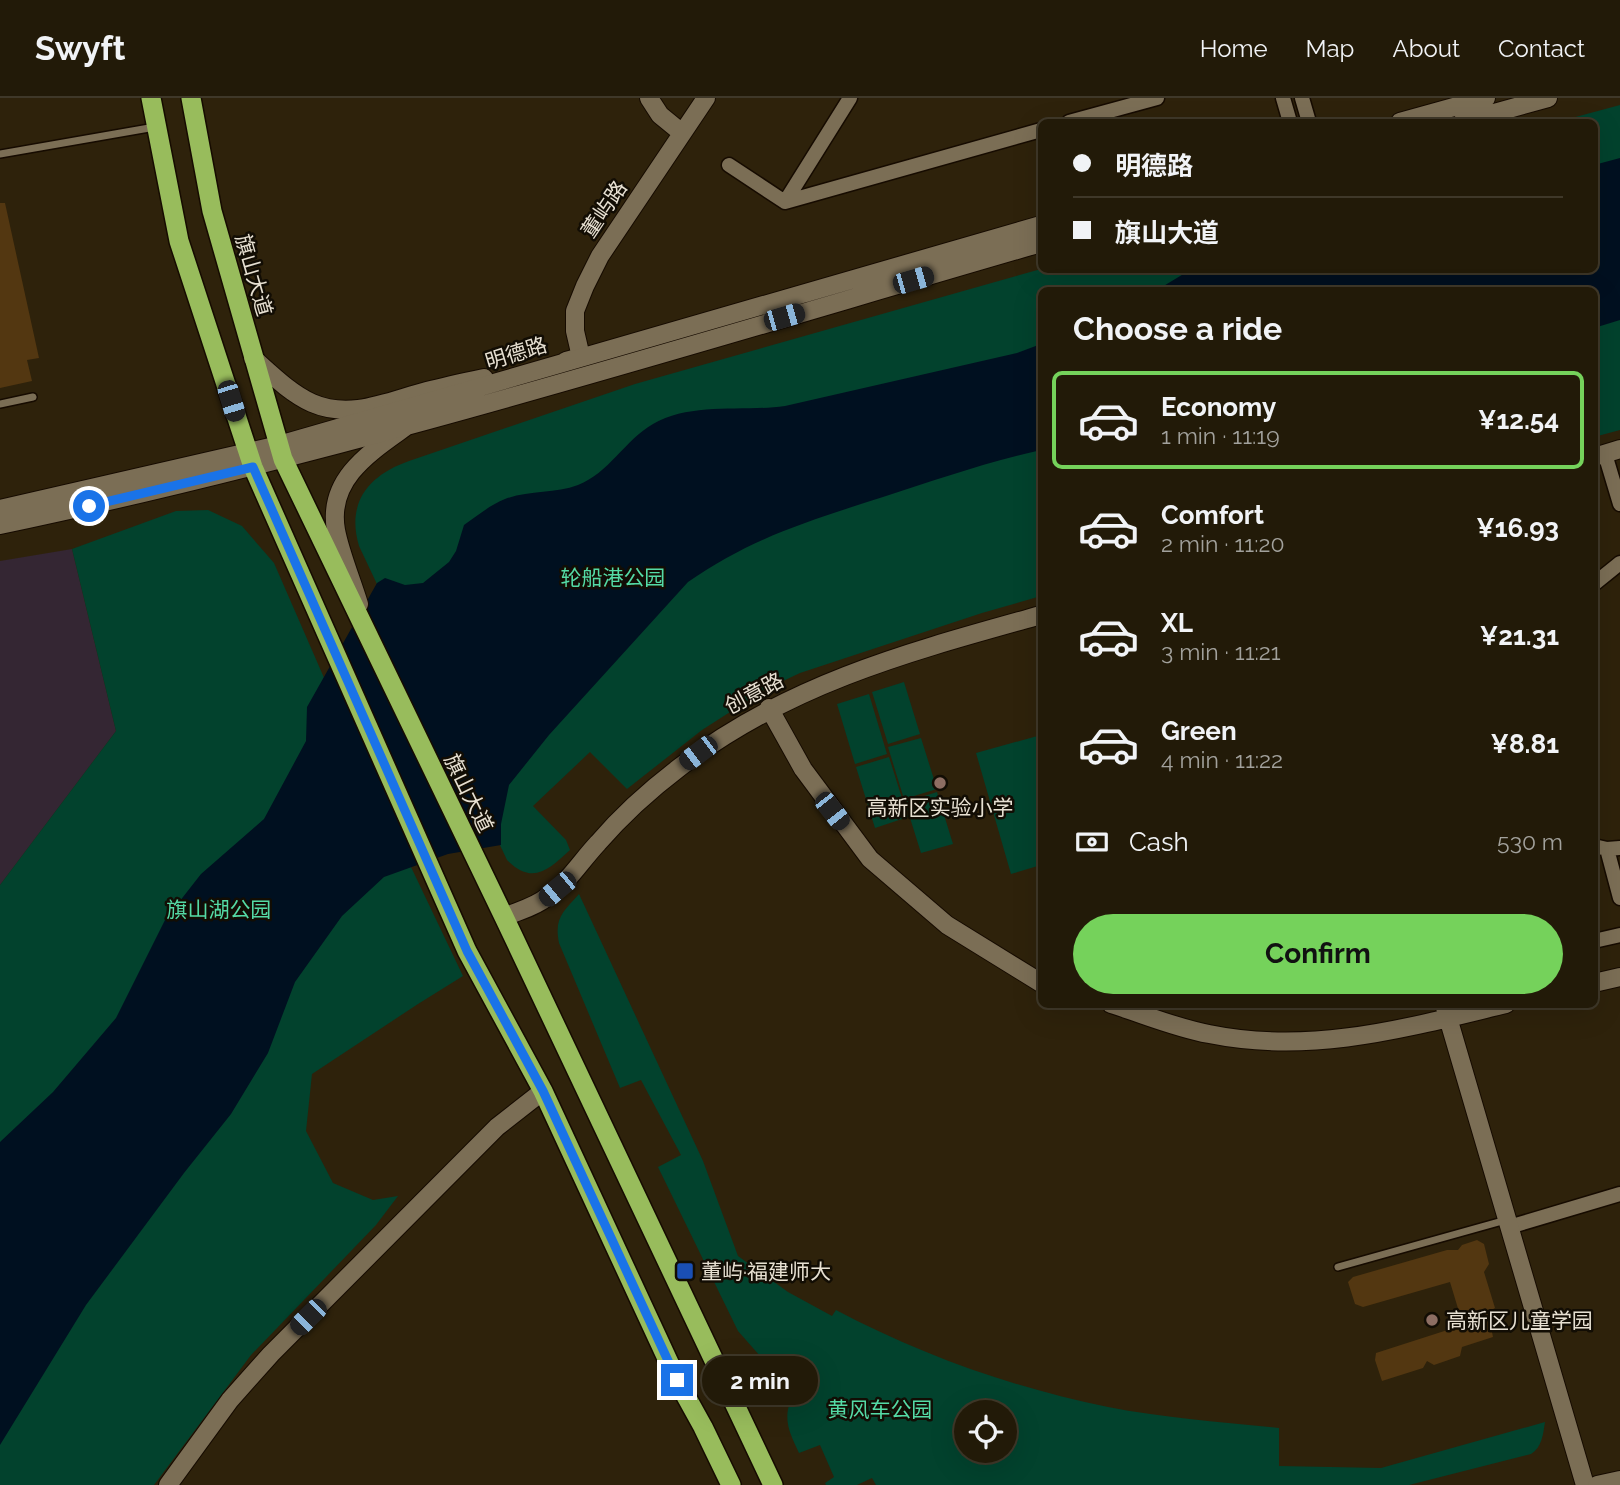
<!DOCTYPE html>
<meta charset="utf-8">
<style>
body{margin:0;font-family:Raleway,"Noto Sans SC",sans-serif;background:#2e2716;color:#f1f3f6;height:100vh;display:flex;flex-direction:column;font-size:26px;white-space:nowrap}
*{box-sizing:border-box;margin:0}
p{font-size:23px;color:#a2a19c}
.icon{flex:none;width:38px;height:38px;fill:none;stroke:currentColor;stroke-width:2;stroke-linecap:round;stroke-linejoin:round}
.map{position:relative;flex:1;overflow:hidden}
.panel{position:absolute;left:1038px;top:189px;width:560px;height:721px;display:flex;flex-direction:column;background:#221a08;border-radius:10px;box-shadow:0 7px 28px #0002,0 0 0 2px #3f3829}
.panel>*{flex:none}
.hud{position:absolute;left:1038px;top:21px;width:560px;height:154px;border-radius:10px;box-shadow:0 7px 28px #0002,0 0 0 2px #3f3829;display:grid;align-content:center;height:154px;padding:0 35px;background:#221a08}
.buttons{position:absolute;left:954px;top:1302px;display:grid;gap:14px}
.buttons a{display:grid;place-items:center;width:63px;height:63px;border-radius:50%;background:#221a08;box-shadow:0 7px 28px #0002,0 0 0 2px #3f3829;font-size:35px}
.end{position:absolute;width:32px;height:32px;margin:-16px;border:9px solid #1a73e8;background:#fff;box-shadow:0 0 0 4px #fff}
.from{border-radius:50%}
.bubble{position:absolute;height:49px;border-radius:24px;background:#221a08;box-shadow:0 7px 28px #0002,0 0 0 2px #3f3829;font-size:23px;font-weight:700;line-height:49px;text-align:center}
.car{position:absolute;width:21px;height:42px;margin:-21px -10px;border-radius:9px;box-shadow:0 0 5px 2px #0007;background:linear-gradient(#222 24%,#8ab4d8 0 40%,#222 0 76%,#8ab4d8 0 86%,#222 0)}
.hud b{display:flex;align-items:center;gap:24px;height:66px;font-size:26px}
.hud b+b{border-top:2px solid #3f3829}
.hud i{width:18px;height:18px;background:#f1f3f6}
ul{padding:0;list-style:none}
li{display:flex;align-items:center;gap:21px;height:98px;margin:0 14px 10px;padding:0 21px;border:4px solid transparent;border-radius:10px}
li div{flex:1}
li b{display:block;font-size:26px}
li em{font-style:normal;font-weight:700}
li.current{border-color:#75d25b}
li>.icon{width:63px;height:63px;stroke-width:1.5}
h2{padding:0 35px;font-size:32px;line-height:84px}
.pay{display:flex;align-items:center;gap:18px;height:77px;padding:0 35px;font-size:26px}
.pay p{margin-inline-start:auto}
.button{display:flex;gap:14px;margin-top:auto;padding:14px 35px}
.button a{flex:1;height:80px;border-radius:42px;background:#75d25b;color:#111;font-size:28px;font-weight:700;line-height:80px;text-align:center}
header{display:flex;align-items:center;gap:42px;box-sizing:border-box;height:98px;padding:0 35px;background:#221a08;border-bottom:2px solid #3f3829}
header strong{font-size:33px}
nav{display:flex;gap:38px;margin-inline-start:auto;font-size:24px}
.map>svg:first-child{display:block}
.commercial{fill:#342633}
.green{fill:#02422d;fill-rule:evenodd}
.water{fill:#001020}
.building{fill:#533711}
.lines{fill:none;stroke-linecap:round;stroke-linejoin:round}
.service-casing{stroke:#160b00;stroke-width:10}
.minor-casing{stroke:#160b00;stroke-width:17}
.tertiary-casing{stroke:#160b00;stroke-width:20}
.secondary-casing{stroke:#160b00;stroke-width:20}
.trunk-casing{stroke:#160b00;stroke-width:22}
.service{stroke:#7b6e55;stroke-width:7}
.minor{stroke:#7b6e55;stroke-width:14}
.tertiary{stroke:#7b6e55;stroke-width:18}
.secondary{stroke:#7b6e55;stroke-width:18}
.trunk{stroke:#98bc5c;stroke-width:19}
.route{stroke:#1a73e8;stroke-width:9}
.education-dot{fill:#8d6e63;stroke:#120d04;stroke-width:2.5}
.transit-dot{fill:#1a4fb4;stroke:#120d04;stroke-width:2.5}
.labels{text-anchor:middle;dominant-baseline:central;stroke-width:5;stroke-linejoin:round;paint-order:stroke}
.street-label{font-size:21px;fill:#e7e0d2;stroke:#120d04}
.park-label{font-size:21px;fill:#54daa6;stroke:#120d04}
.poi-label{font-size:21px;fill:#e7e0d2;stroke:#120d04;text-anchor:start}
</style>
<header>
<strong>Swyft</strong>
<nav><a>Home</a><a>Map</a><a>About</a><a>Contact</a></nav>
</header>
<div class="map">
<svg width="1620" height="1387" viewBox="0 0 1620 1387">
<rect width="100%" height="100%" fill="#2e220b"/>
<!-- commercial -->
<path class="commercial" d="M72,451L116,633L0,787V463Z"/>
<!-- green -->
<path class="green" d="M1620,7V332L1594,339V192H1041V498L982,515L800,575L766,591L702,632L627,691L590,654L533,708L566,742L570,752C549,771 533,788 507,762L359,448C346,404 369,377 409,363L635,286L1041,171L1594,172V24H1557Z
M208,412L242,428L274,465L359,660L463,878L418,906L312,976L306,1033L333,1085L373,1102L398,1098L376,1127L251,1257L154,1387H0V787L116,633L72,451L176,413Z
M904,584L920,636L888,646L872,594Z
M869,596L887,656L855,666L837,606Z
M1041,637V767L1011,776L976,655Z
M921,640L937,691L904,701L888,649Z
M889,659L908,719L875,730L856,669Z
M937,694L953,746L921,755L905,704Z
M579,796L703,1063L738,1158L788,1194L832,1218L836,1212C921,1257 1014,1290 1108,1309C1164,1320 1222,1324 1279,1330V1368L1381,1370L1545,1324C1543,1337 1542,1349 1531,1356L1409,1387H876L872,1380L857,1387H826L825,1385L834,1379L820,1347L799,1355C791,1337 783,1324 790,1304L782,1283L738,1233L658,1069L681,1057L641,982L620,990L559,845C554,820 563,814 579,796ZM966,1314H1004V1353H966Z"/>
<!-- water -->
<path class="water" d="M1620,60V222L1594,230V192H1157L1190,172H1594V67Z
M1041,246V352C987,364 935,382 883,399C809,423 753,439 688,484L549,637L509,687L501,726V747L448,756L384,779L342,818L295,884L268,955L231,1016L184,1075L86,1207L0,1347V1044L53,994L116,920L165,822L201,776L264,721L306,643L307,609L377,485L385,480L405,487L423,485L449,464L456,453L464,427C477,418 490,407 505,401C528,392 555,396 578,387C609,375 625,342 653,326C691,304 742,314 785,308L1017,255Z"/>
<!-- building -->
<path class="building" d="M0,105H5L39,260L27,262L32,283L0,290Z
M1477,1142L1484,1146L1489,1166L1484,1174L1495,1210L1488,1214L1493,1239L1462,1249L1460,1258L1434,1267L1427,1263L1423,1270L1382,1283L1375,1262L1376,1255L1463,1227L1450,1184L1363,1209L1355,1206L1348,1184L1353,1179L1447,1152H1458L1462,1147Z"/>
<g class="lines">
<defs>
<path id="service" d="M0,56L155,29
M0,306L33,299
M1338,1169L1506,1122"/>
<path id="minor" d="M1283,0L1290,24
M1302,0L1309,24
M1069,24L1157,0
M729,67L785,104L1041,32
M785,104L850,0
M1605,356L1620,406
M1594,486L1620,465
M1594,748L1607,751L1620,750
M1607,751L1620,800
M1594,843L1620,837
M1509,1129L1620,1096"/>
<path id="tertiary" d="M649,0L660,17L682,35
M253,260C271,276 290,295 312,305C351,322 389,303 427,293C446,288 465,284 484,280
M566,263L581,259L575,233V213L585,188L600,158L706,0
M1594,359L1620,351
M359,506C352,483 340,454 336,432C327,382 369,355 404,330
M769,610L803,671L870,761L947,827L1041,885
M504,819C518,813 535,809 547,799C568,785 581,763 598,745C622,717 651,691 680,669C789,585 912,553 1041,517
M1594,885L1620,879
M1111,906C1143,916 1176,930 1209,936C1312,957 1406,930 1506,906
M1444,906L1585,1387
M168,1387L230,1302L271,1256L497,1029L543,993"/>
<path id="secondary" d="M1400,24L1486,0
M1462,24L1548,0
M0,411L279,347L1041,127
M0,427C352,353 696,245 1041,145
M1597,1387L1620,1382"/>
<path id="trunk" d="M151,0L179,143L253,369L467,853L543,993L677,1282L703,1329L731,1387
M191,0L212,113L283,361L504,819L773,1387"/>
</defs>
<!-- service casing -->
<use href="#service" class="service-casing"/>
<!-- minor casing -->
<use href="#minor" class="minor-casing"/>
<!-- tertiary casing -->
<use href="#tertiary" class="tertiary-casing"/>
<!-- secondary casing -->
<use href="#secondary" class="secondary-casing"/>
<!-- trunk casing -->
<use href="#trunk" class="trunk-casing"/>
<!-- service -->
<use href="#service" class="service"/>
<!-- minor -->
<use href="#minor" class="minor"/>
<!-- tertiary -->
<use href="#tertiary" class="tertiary"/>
<!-- secondary -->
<use href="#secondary" class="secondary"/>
<!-- trunk -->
<use href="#trunk" class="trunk"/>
</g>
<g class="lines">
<!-- route -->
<path class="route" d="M89,408L253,369L467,853L543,993L677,1282"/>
</g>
<!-- markers -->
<g class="education-dot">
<circle cx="940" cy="685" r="7"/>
<circle cx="1432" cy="1222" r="7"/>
</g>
<rect class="transit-dot" x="676" y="1164" width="18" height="18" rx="3.5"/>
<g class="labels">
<!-- street labels -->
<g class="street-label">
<text transform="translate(604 111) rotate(-56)">董屿路</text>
<text transform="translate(254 177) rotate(74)">旗山大道</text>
<text transform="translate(516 255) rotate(-17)">明德路</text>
<text transform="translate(754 595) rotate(-28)">创意路</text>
<text transform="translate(469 695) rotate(64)">旗山大道</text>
</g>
<!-- park labels -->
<g class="park-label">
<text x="613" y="479">轮船港公园</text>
<text x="219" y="811">旗山湖公园</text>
<text x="880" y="1311">黄风车公园</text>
</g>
<!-- poi labels -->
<g class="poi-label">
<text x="940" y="709" text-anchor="middle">高新区实验小学</text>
<text x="701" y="1173">董屿·福建师大</text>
<text x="1446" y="1222">高新区儿童学园</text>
</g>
</g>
</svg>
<div class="buttons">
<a><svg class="icon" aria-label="locate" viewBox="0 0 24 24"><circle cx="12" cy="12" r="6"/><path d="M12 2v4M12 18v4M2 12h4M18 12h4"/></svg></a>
</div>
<i class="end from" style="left:89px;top:408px"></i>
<i class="end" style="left:677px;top:1282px"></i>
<div class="bubble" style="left:702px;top:1258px;width:116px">2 min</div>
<i class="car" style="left:913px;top:182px;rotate:74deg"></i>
<i class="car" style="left:784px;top:219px;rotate:74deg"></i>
<i class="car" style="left:231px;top:303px;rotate:163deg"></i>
<i class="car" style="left:698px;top:655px;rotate:233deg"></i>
<i class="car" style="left:832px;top:713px;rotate:142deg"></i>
<i class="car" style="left:557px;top:791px;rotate:230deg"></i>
<i class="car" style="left:308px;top:1219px;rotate:225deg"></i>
<div class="hud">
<b><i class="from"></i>明德路</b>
<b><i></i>旗山大道</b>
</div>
<section class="panel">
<h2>Choose a ride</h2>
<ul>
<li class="current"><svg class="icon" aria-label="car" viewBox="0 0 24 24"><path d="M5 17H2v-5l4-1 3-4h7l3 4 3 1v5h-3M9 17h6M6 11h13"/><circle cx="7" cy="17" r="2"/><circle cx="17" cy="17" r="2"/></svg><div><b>Economy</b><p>1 min · 11:19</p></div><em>¥12.54</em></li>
<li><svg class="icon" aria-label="car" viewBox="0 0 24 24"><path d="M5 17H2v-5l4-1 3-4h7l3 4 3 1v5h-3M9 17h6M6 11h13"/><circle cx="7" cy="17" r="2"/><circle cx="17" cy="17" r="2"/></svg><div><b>Comfort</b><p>2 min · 11:20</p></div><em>¥16.93</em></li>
<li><svg class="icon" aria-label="car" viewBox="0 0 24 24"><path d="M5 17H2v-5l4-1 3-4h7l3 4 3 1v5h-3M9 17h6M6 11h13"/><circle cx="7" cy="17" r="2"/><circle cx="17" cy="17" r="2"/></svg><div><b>XL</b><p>3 min · 11:21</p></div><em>¥21.31</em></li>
<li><svg class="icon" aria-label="car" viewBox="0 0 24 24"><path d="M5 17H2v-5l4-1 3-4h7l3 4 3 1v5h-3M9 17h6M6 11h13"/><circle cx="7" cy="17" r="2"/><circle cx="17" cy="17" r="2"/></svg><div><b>Green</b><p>4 min · 11:22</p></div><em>¥8.81</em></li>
</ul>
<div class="pay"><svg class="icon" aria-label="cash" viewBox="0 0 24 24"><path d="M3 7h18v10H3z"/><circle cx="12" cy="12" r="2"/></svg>Cash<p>530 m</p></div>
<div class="button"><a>Confirm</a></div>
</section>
</div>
